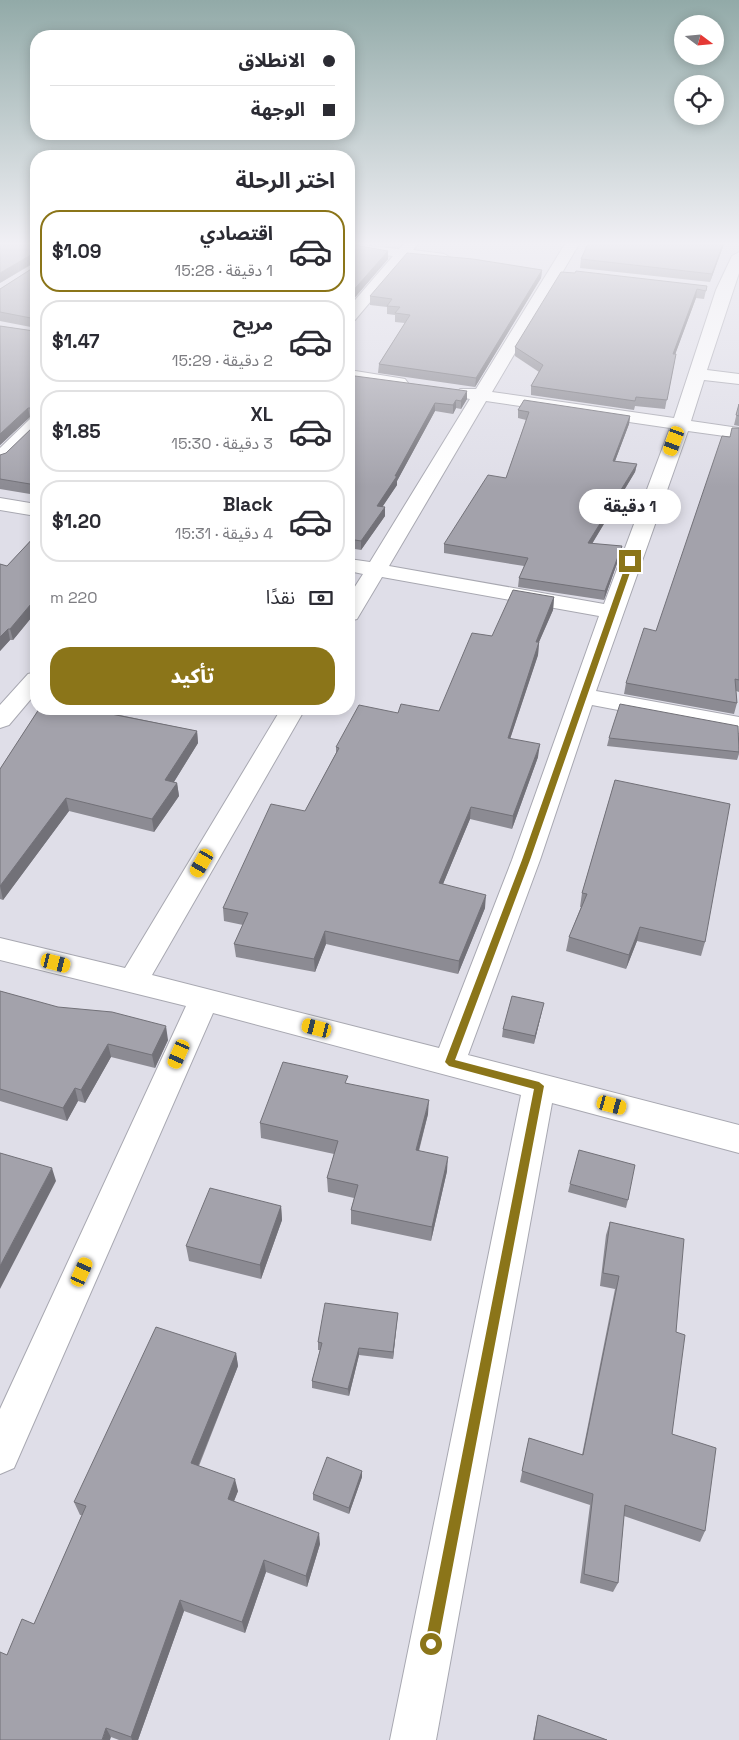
<!DOCTYPE html>
<html lang="ar">
<meta charset="utf-8">
<style>
body{margin:0;font-family:"Space Grotesk","Noto Sans Arabic",sans-serif;background:#f7f7f7;color:#2b2b33;direction:rtl;height:100vh;display:flex;flex-direction:column;font-size:19px;white-space:nowrap}
*{box-sizing:border-box;margin:0}
p{font-size:16px;color:#7c7c81}
.icon{flex:none;width:28px;height:28px;fill:none;stroke:currentColor;stroke-width:2;stroke-linecap:round;stroke-linejoin:round}
.map{position:relative;flex:1;overflow:hidden;direction:ltr}
.drawer{position:absolute;left:30px;top:150px;width:325px;height:565px;display:flex;flex-direction:column;background:#fff;border-radius:20px;box-shadow:0 2px 12px #0003;direction:rtl}
.drawer>*{flex:none}
.hud{position:absolute;left:30px;top:30px;width:325px;height:110px;border-radius:20px;box-shadow:0 2px 12px #0003;direction:rtl;display:grid;align-content:center;height:110px;padding:0 20px;background:#fff}
.needle{width:32px;rotate:106deg}
.tools{position:absolute;left:674px;top:15px;display:grid;gap:10px}
.tools a{display:grid;place-items:center;width:50px;height:50px;border-radius:50%;background:#fff;box-shadow:0 2px 12px #0003;font-size:25px}
.end{position:absolute;width:22px;height:22px;margin:-11px;border:6px solid #8b7519;background:#fff;box-shadow:0 0 0 2px #fff}
.from{border-radius:50%}
.bubble{position:absolute;height:35px;border-radius:18px;background:#fff;box-shadow:0 2px 12px #0003;font-size:16px;font-weight:800;line-height:35px;text-align:center;direction:rtl}
.car{position:absolute;width:15px;height:30px;margin:-15px -8px;border-radius:6px;box-shadow:0 0 4px 1px #0007;background:linear-gradient(#f5c518 24%,#345 0 40%,#f5c518 0 76%,#345 0 86%,#f5c518 0)}
.hud b{display:flex;align-items:center;gap:18px;height:48px;font-size:19px}
.hud b+b{border-top:1px solid #e1e1e2}
.hud i{width:12px;height:12px;background:#2b2b33}
ul{padding:0;list-style:none}
li{display:flex;align-items:center;gap:15px;height:82px;margin:0 10px 8px;padding:0 10px;border:2px solid #e1e1e2;border-radius:20px}
li div{flex:1}
li b{display:block;font-size:19px}
li em{font-style:normal;font-weight:800}
li.current{border-color:#8b7519}
li>.icon{width:45px;height:45px;stroke-width:1.5}
h2{padding:0 20px;font-size:22px;line-height:60px}
.pay{display:flex;align-items:center;gap:12px;height:55px;padding:0 20px;font-size:19px}
.pay p{margin-inline-start:auto}
.cta{display:flex;gap:10px;margin-top:auto;padding:10px 20px}
.cta a{flex:1;height:58px;border-radius:20px;background:#8b7519;color:#fff;font-size:20px;font-weight:800;line-height:58px;text-align:center}
.map>svg:first-child{display:block}
.lines{fill:none;stroke-linecap:round;stroke-linejoin:round}
.minor-casing{stroke:#a8a8b1;stroke-width:2}
.minor{fill:#fff;fill-rule:evenodd}
.wall{fill:#8c8b93}
.shaded-wall{fill:#727178}
.building{fill:#a3a2ab;stroke:#727178}
.route{fill:#8b7519}
</style>
<div class="map">
<svg width="739" height="1740" viewBox="0 0 739 1740">
<rect width="100%" height="100%" fill="#dfdee8"/>
<g class="lines">
<defs>
<path id="minor" d="M349,244L399,249L404,244H418L413,250L444,254L451,258L444,262L407,258L355,320L349,322V307L393,256L349,251Z
M565,244H579L492,392L674,418L716,290L732,256L739,252V273L707,370L739,374V384L704,380L691,421L739,428V438L688,431L596,691L739,717V733L592,705L540,860L468,1055L739,1125V1153L552,1103L436,1740H390L521,1095L213,1013L14,1468L0,1474V1409L186,1006L0,960V938L125,968L281,709H305L152,975L439,1048L512,860L599,616L382,577L357,619L349,621V596L363,574L349,571V559L370,562L470,399L460,397L457,393L460,389H476ZM486,401L670,428L604,604L389,566Z
M349,370L399,378L405,379L408,383L405,387L399,388L349,380Z
M36,418V433L7,462L0,464V448L30,419Z
M0,498L36,504V516L0,510Z
M36,672V693L9,725L0,728V705L28,674Z"/>
</defs>
<!-- minor casing -->
<use href="#minor" class="minor-casing"/>
<!-- minor -->
<use href="#minor" class="minor"/>
</g>
<!-- wall -->
<path class="wall" d="M36,244V495L0,489V455L6,453L35,425L36,418L30,417L0,445V326L34,331L36,329V328L0,321V289L36,266V262L0,283Z
M349,244L388,251V259L351,302H349Z
M588,244H724L710,282L580,268L581,259Z
M542,270L541,278L475,387L378,373L379,364L405,323L395,322V315L387,314V307L370,305V296Z
M575,273L707,286L704,299L696,298L675,354L665,409L635,406L634,410L531,395V386L539,372L515,356V347Z
M349,385L467,399L461,409L456,408L453,414L435,411L397,481V485L382,507L385,516L361,550L349,548Z
M739,404V426L734,425Z
M518,410L630,416L629,424L615,461L637,464L635,472L592,544L622,546L620,555L604,600L518,587L519,578L524,566L444,553V544L506,478L526,420L518,418Z
M739,428V692L736,691L737,703L734,714L624,694L626,683L656,631L730,437Z
M36,535V612L13,640H10L0,651V564L7,566Z
M554,597L553,610L539,642L538,655L510,739L538,757L512,829L470,819L443,884L485,908L458,974L326,944L315,972L236,957L234,944L243,925L224,921L223,908L305,811L336,753V747L398,713L439,711L492,636Z
M39,709H109L110,713L197,731L198,743L174,782L177,783L179,796L154,832L69,811L3,900L0,899V769Z
M609,738L739,747V754L737,760L607,746Z
M615,780L705,942L701,956L637,941L626,969L566,951L569,937L581,907H580L582,893Z
M0,991L168,1040L155,1068L111,1057L85,1103L78,1101L67,1121L0,1101Z
M542,1011L534,1044L502,1037L503,1029Z
M348,1084L428,1114L419,1151L447,1171L431,1241L351,1224V1210L354,1198L328,1192L327,1178L334,1154L261,1138L260,1123Z
M570,1184L628,1200L626,1208L568,1192Z
M281,1206L282,1220L261,1279L189,1261L186,1246Z
M610,1222L676,1332L672,1434L705,1531L700,1542L624,1516L618,1583L613,1592L580,1583L590,1505L520,1482L529,1438L582,1455L615,1289L600,1286L606,1235Z
M398,1313L393,1359L359,1355L349,1396L312,1388V1381L320,1350H318V1342Z
M236,1353L238,1366L199,1466L238,1491L234,1501L320,1544L307,1587L266,1572L245,1633L184,1611L138,1740H119L111,1737L7,1655L34,1624L82,1515H80L74,1502Z
M362,1471V1477L349,1514L313,1500V1494Z
M538,1715L607,1740H533Z"/>
<!-- shaded-wall -->
<path class="shaded-wall" d="M723,244H724L710,282L712,274Z
M388,251V259L351,302V293Z
M36,252V261L0,283V273Z
M542,270L541,278L475,387L476,378Z
M697,289L696,298L672,363L673,354Z
M467,391V399L461,409V401Z
M456,400V408L453,414V405Z
M435,403V411L397,481V485L377,515V506Z
M28,408L30,417L0,445V434Z
M630,416L629,424L612,469L613,461Z
M637,464L635,472L587,552L588,543Z
M385,507V516L361,550V541Z
M622,546L620,555L604,600L605,591Z
M554,597L553,610L539,642L538,655L506,751L508,738L536,642Z
M36,598V612L13,640L10,629Z
M8,629L10,640L0,651V637Z
M197,731L198,743L167,793L165,780Z
M540,744L538,757L512,829L513,816Z
M177,783L179,796L154,832L152,819Z
M66,798L69,811L3,900L0,886Z
M471,807L470,819L438,896L439,883Z
M486,895L485,908L458,974L459,961Z
M640,927L637,941L626,969L629,955Z
M325,931L326,944L315,972L314,959Z
M544,1003L542,1011L534,1044L535,1036Z
M166,1026L168,1040L155,1068L152,1055Z
M108,1044L111,1057L85,1103L81,1090Z
M75,1088L78,1101L67,1121L63,1108Z
M429,1100L428,1114L415,1164L416,1150Z
M448,1157L447,1171L431,1241L432,1227Z
M52,1168L56,1181L0,1289V1266Z
M281,1206L282,1220L261,1279L260,1265Z
M398,1313L397,1320L393,1359V1352Z
M359,1348V1355L349,1396L348,1389Z
M236,1353L238,1366L194,1476L191,1463Z
M362,1471V1477L349,1514V1508Z
M235,1479L238,1491L230,1511L228,1499Z
M319,1533L320,1544L307,1587L306,1576Z
M264,1560L266,1572L245,1633L242,1622Z
M180,1600L184,1611L138,1740H132L131,1737Z
M106,1728L111,1737L110,1740H102Z"/>
<!-- building -->
<path class="building" d="M0,244H36V319L0,312V289L36,266V252L0,273Z
M349,244L388,251L351,293H349Z
M588,244H723L712,274L581,259Z
M407,253L473,259L542,270L476,378L379,364L410,315L395,313L400,307L387,306L392,299L370,296Z
M576,271L707,286L706,291L697,289L673,354H676L667,400L636,397L635,401L531,386L543,365L515,347L561,272L575,273Z
M36,319V485L0,479V455L6,453L35,425L36,408H28L0,434V326L34,331L36,329Z
M355,376L467,391L461,401L456,400L453,405L435,403L395,476H397L377,506L385,507L361,541L349,539V385Z
M524,400L630,416L613,461L637,464L588,543L622,546L605,591L519,578L528,558L444,544L488,475L506,478L529,412L518,410Z
M739,404V416L736,415Z
M732,428H739V680L735,679L737,703L626,683L644,628L656,631L722,436L730,437Z
M36,535V598L10,629H8L0,637V564L7,566Z
M513,590L554,597L536,642H539L508,738L540,744L513,816L471,807L439,883L486,895L459,961L325,931L314,959L234,944L248,913L223,908L271,804L305,811L339,748L336,747L359,705L398,713L401,704L439,711L472,633L492,636Z
M620,704L738,726L739,752L609,738Z
M39,709H109L106,713L197,731L165,780L177,783L152,819L66,798L0,886V769Z
M615,780L730,804L705,942L640,927L629,955L569,937L587,894L582,893Z
M0,991L58,1007L112,1012L166,1026L152,1055L108,1044L81,1090L75,1088L63,1108L0,1089Z
M512,996L544,1003L535,1036L503,1029Z
M283,1062L348,1076L345,1083L429,1100L416,1150L448,1157L432,1227L351,1210L358,1185L327,1178L338,1141L260,1123Z
M579,1150L635,1165L628,1200L570,1184Z
M0,1153L52,1168L0,1266Z
M210,1188L281,1206L260,1265L186,1246Z
M610,1222L684,1239L676,1332L685,1335L672,1434L716,1448L705,1531L625,1505L618,1583L584,1574L593,1494L522,1471L529,1438L583,1455L619,1276L603,1273Z
M325,1303L398,1313L393,1352L359,1348L348,1389L312,1381L322,1343L318,1342Z
M156,1327L236,1353L191,1463L235,1479L228,1499L319,1533L306,1576L264,1560L242,1622L180,1600L131,1737L106,1728L102,1740H0V1652L7,1655L22,1619L34,1624L86,1506L74,1502Z
M327,1457L362,1471L349,1508L313,1494Z
M538,1715L607,1740H534Z"/>
<!-- sky -->
<linearGradient id="sky" x2="0" y2="1"><stop stop-color="#92aaa8"/><stop offset="0.5" stop-color="#f1f0f5"/><stop offset="1" stop-color="#f1f0f5" stop-opacity="0"/></linearGradient>
<rect width="739" height="487" fill="url(#sky)"/>
<!-- route -->
<path class="route" d="M630,559L634,561L530,860L455,1060L539,1082L544,1086L438,1644L436,1648L431,1650L427,1648L425,1644L534,1089L449,1066L445,1062L522,860L627,561Z"/>
</svg>
<div class="tools">
<a><svg class="needle" viewBox="-14 -14 28 28"><path d="M0-13l5 13h-10z" fill="#e53935"/><path d="M0 13l5-13h-10z" fill="#7c7c81"/></svg></a>
<a><svg class="icon" aria-label="locate" viewBox="0 0 24 24"><circle cx="12" cy="12" r="6"/><path d="M12 2v4M12 18v4M2 12h4M18 12h4"/></svg></a>
</div>
<i class="end from" style="left:431px;top:1644px"></i>
<i class="end" style="left:630px;top:561px"></i>
<div class="bubble" style="left:579px;top:489px;width:102px">1 دقيقة</div>
<i class="car" style="left:674px;top:441px;rotate:200deg"></i>
<i class="car" style="left:202px;top:863px;rotate:210deg"></i>
<i class="car" style="left:56px;top:963px;rotate:104deg"></i>
<i class="car" style="left:317px;top:1028px;rotate:284deg"></i>
<i class="car" style="left:179px;top:1054px;rotate:204deg"></i>
<i class="car" style="left:612px;top:1105px;rotate:105deg"></i>
<i class="car" style="left:82px;top:1272px;rotate:24deg"></i>
<div class="hud">
<b><i class="from"></i>الانطلاق</b>
<b><i></i>الوجهة</b>
</div>
<section class="drawer">
<h2>اختر الرحلة</h2>
<ul>
<li class="current"><svg class="icon" aria-label="car" viewBox="0 0 24 24"><path d="M5 17H2v-5l4-1 3-4h7l3 4 3 1v5h-3M9 17h6M6 11h13"/><circle cx="7" cy="17" r="2"/><circle cx="17" cy="17" r="2"/></svg><div><b>اقتصادي</b><p>1 دقيقة · 15:28</p></div><em>$1.09</em></li>
<li><svg class="icon" aria-label="car" viewBox="0 0 24 24"><path d="M5 17H2v-5l4-1 3-4h7l3 4 3 1v5h-3M9 17h6M6 11h13"/><circle cx="7" cy="17" r="2"/><circle cx="17" cy="17" r="2"/></svg><div><b>مريح</b><p>2 دقيقة · 15:29</p></div><em>$1.47</em></li>
<li><svg class="icon" aria-label="car" viewBox="0 0 24 24"><path d="M5 17H2v-5l4-1 3-4h7l3 4 3 1v5h-3M9 17h6M6 11h13"/><circle cx="7" cy="17" r="2"/><circle cx="17" cy="17" r="2"/></svg><div><b>XL</b><p>3 دقيقة · 15:30</p></div><em>$1.85</em></li>
<li><svg class="icon" aria-label="car" viewBox="0 0 24 24"><path d="M5 17H2v-5l4-1 3-4h7l3 4 3 1v5h-3M9 17h6M6 11h13"/><circle cx="7" cy="17" r="2"/><circle cx="17" cy="17" r="2"/></svg><div><b>Black</b><p>4 دقيقة · 15:31</p></div><em>$1.20</em></li>
</ul>
<div class="pay"><svg class="icon" aria-label="cash" viewBox="0 0 24 24"><path d="M3 7h18v10H3z"/><circle cx="12" cy="12" r="2"/></svg>نقدًا<p>220 m</p></div>
<div class="cta"><a>تأكيد</a></div>
</section>
</div>
